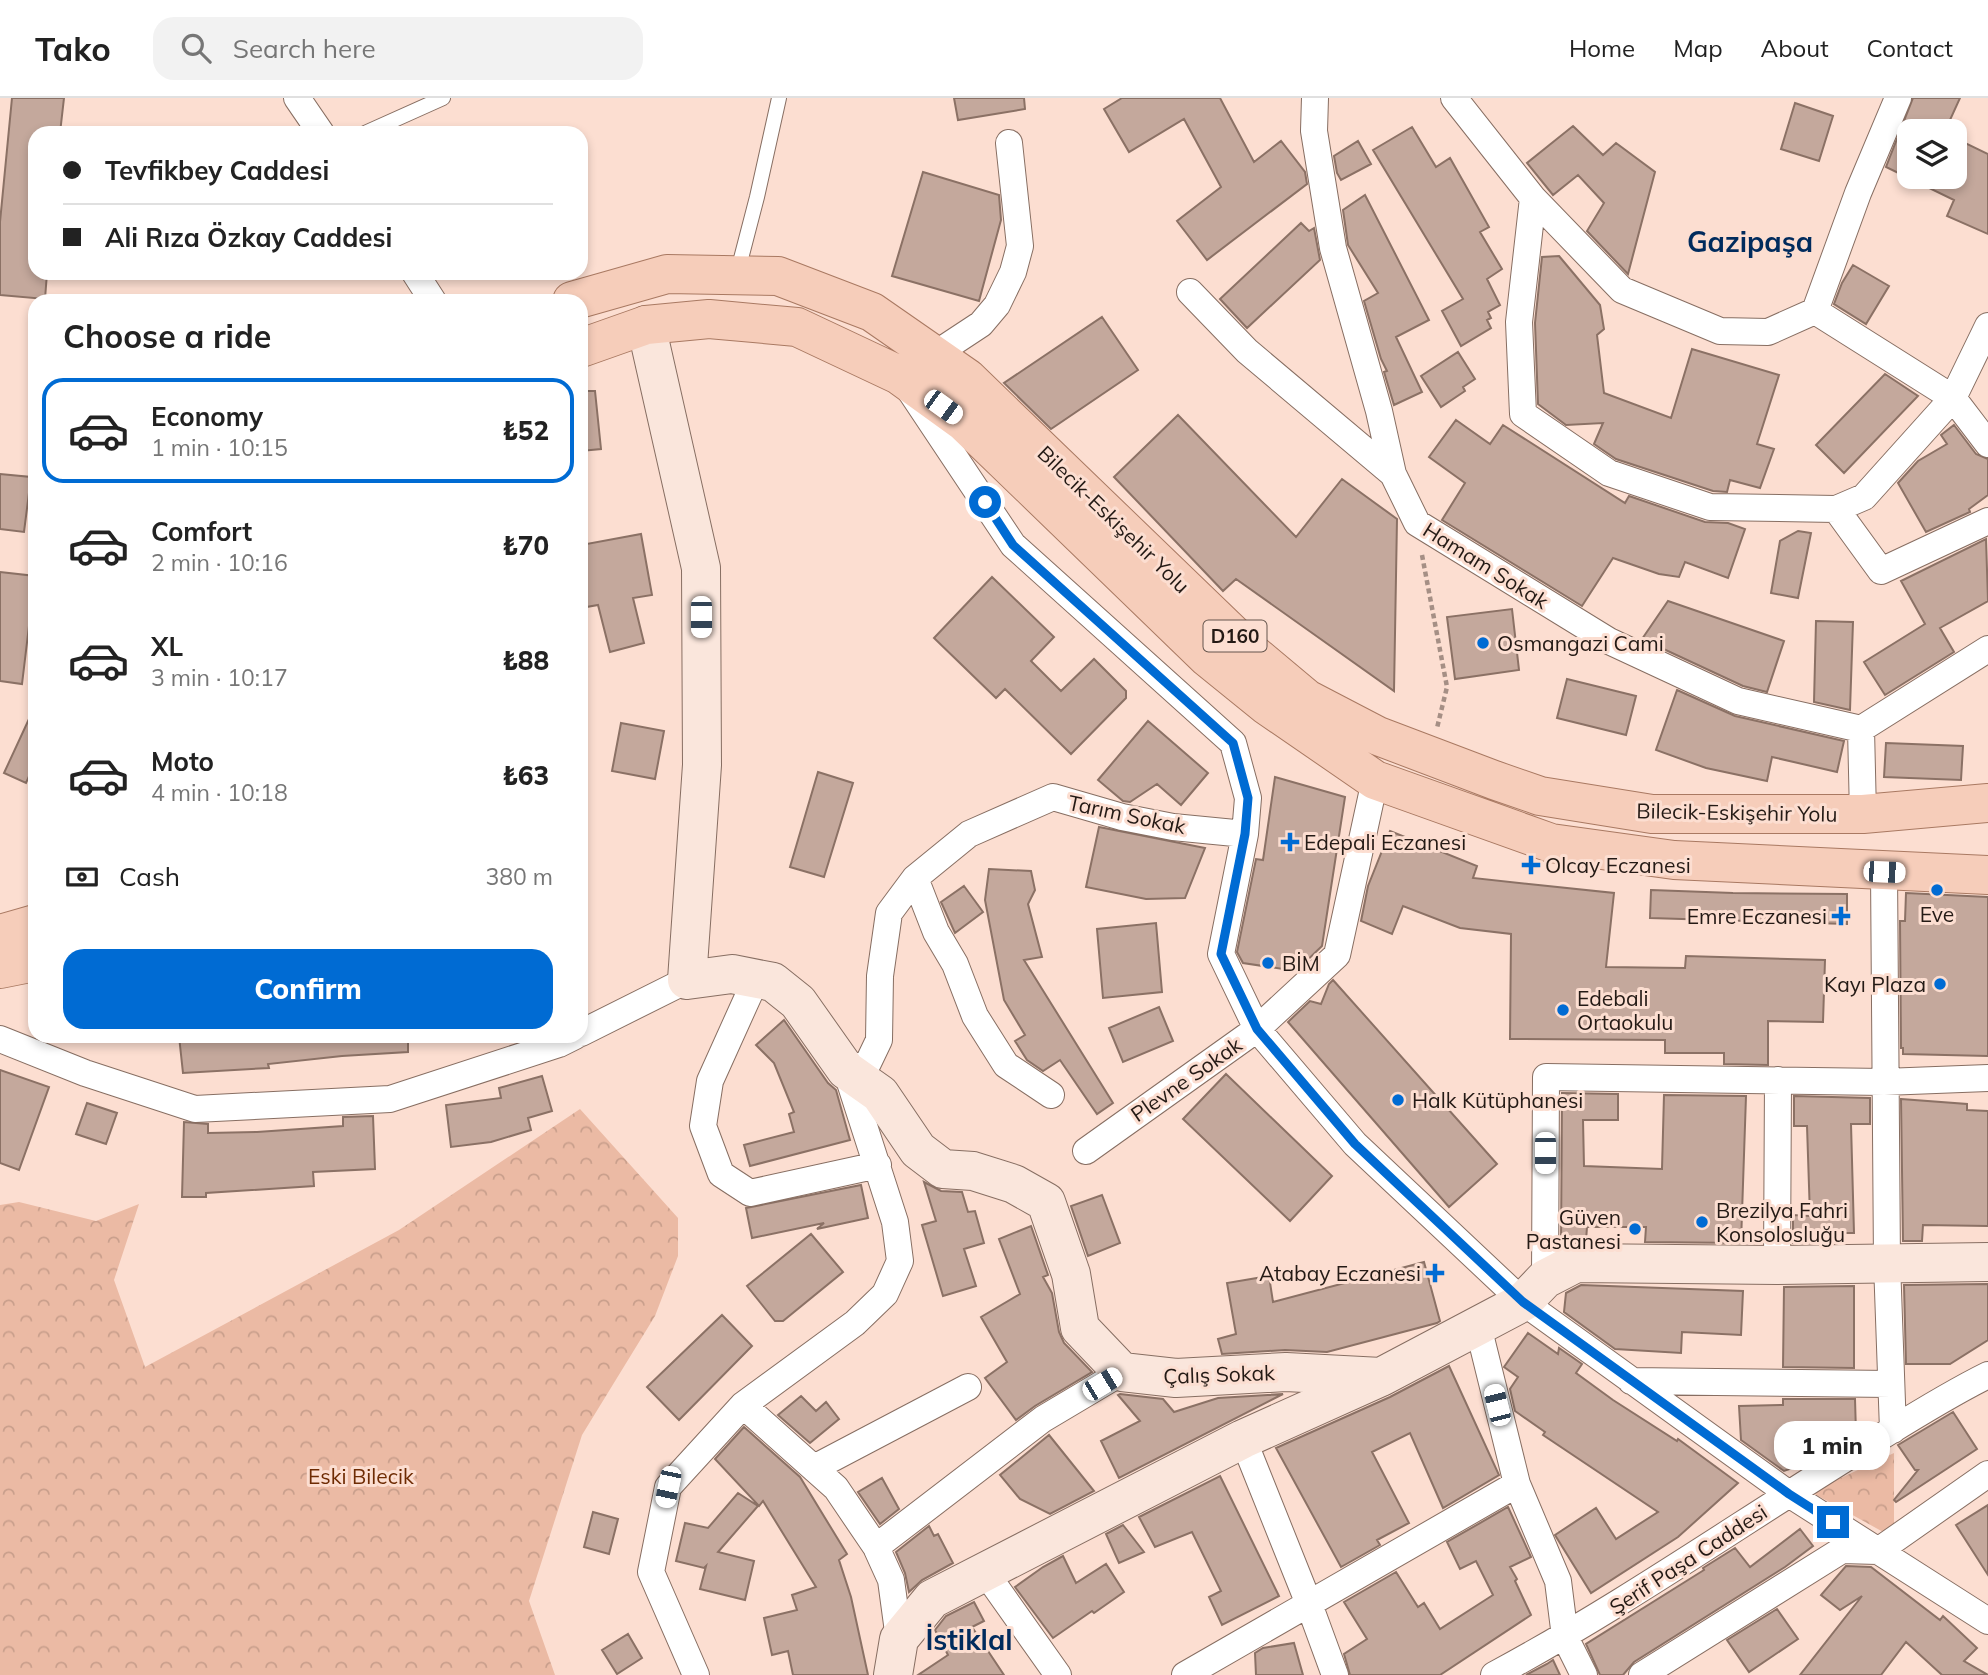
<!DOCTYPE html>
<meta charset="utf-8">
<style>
body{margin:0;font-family:Mulish,sans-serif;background:#f2f2f2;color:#222;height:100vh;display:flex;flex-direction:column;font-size:26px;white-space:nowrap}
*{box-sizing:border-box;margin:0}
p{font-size:23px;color:#767676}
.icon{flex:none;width:38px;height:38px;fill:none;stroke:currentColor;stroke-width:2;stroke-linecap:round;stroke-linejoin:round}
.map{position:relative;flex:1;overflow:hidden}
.details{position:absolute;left:28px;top:196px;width:560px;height:749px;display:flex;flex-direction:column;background:#fff;border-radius:21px;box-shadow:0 4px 10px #0003}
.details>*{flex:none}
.banner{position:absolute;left:28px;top:28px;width:560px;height:154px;border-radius:21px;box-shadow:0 4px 10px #0003;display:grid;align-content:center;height:154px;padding:0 35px;background:#fff}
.fabs{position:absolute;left:1897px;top:21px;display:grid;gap:14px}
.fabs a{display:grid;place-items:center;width:70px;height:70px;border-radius:14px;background:#fff;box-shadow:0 4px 10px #0003;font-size:35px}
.end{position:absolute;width:32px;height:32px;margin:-16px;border:9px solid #006bd3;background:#fff;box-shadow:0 0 0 4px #fff}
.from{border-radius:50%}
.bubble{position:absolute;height:49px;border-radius:21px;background:#fff;box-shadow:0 4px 10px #0003;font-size:23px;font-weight:800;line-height:49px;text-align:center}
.car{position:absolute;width:21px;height:42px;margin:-21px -10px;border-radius:9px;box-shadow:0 0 5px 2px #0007;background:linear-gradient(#fff 24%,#345 0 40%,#fff 0 76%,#345 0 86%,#fff 0)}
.banner b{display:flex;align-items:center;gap:24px;height:66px;font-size:26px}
.banner b+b{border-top:2px solid #e0e0e0}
.banner i{width:18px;height:18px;background:#222}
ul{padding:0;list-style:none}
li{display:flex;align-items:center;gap:21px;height:105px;margin:0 14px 10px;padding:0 21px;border:4px solid transparent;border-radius:21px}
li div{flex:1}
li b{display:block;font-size:26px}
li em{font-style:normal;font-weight:800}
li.current{border-color:#006bd3}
li>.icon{width:63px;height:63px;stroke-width:1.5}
h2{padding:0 35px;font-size:32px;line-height:84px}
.pay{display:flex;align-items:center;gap:18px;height:77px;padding:0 35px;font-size:26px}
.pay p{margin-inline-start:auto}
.action{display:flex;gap:14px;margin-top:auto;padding:14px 35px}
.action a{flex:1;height:80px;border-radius:21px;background:#006bd3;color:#fff;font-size:28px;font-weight:800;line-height:80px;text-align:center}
header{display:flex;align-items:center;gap:42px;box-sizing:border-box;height:98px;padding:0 35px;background:#fff;border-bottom:2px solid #e0e0e0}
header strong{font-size:33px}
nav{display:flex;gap:38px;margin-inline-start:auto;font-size:24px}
.search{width:490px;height:63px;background:#f2f2f2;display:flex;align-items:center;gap:18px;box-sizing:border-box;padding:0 24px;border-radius:21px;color:#767676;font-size:26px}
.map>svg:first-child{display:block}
.park{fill:url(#park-crowns)}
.building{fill:#c4a89c;stroke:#8b7165;stroke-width:2}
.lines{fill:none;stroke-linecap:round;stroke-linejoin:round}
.lane-casing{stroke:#876e62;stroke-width:16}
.street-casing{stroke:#876e62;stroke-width:28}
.secondary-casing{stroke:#876e62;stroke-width:40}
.primary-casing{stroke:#a97962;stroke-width:40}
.path{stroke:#a58f85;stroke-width:4.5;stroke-dasharray:5 3.5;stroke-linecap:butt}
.lane{stroke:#fff;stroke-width:14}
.street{stroke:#fff;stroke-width:26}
.secondary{stroke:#fae6dc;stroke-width:38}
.primary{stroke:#f6cdba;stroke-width:38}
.route{stroke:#006bd3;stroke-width:9}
.poi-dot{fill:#006bd3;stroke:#fcded1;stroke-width:2.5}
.labels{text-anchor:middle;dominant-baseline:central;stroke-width:6;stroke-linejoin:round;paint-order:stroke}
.shield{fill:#fcded1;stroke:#65554d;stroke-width:2}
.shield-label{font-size:19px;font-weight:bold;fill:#241a15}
.street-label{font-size:21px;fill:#241a15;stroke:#fcded1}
.poi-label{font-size:21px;fill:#241a15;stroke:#fcded1;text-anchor:start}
.park-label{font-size:21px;fill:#6e2b03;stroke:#fcded1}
.district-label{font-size:28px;font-weight:bold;fill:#002b5d;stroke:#fcded1}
</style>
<header>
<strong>Tako</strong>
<div class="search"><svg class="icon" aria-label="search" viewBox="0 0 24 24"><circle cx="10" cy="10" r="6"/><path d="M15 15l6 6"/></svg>Search here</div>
<nav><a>Home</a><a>Map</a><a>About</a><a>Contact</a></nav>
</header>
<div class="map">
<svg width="1988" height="1577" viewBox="0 0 1988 1577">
<defs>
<pattern id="park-crowns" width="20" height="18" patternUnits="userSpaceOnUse" patternTransform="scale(1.75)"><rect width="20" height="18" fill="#ebbaa4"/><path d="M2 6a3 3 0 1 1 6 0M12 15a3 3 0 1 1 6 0" fill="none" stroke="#c99f8c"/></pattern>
</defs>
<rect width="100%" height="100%" fill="#fcded1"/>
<!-- park -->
<path class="park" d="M580,1011L678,1120V1158L655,1218L582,1337L529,1503L555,1577H0V1107L19,1104L96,1123L139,1106L114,1182L145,1269L399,1132Z
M1894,1355V1440L1811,1394Z"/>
<!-- building -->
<path class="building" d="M12,0H64L60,35H35V175H47L45,201L0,197V124Z
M954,0H1024L1025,11L958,22Z
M1122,0H1220L1254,64L1281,43L1305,74L1307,86L1207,162L1177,123L1221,89L1184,21L1129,54L1104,11Z
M1913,0H1960L1945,33H1909V79H1955V40L1988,56V136L1947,118L1954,102L1886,69Z
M1795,5L1833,18L1819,63L1781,51Z
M1573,28L1603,57L1616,45L1655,74L1628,176L1587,133L1604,105L1578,77L1553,97L1527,65Z
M1412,29L1436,69L1450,60L1489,129L1480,134L1502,171L1487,181L1500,207L1488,214L1491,220L1487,222L1491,230L1461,248L1442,213L1463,201L1373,52Z
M1358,43L1371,66L1341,82L1337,75L1334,58Z
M923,74L999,97L1001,122L979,203L892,178Z
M1365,97L1429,222L1396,239L1422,294L1394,307L1384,274L1387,273L1381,261L1364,203L1378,195L1348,147L1343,112Z
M1301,125L1309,133L1314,130L1320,162L1247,230L1220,201Z
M1559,158L1600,207L1604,231L1597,237L1604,295L1671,320L1692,251L1779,277L1757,346L1774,351L1760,390L1730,382L1727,394L1713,393L1616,361L1594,346L1603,325L1566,327L1538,306L1535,225L1542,159Z
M1853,167L1889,188L1866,226L1834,206L1842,185Z
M1102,219L1138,272L1051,331L1004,285Z
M1458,254L1475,281L1463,289L1465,293L1441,309L1421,278Z
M1885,276L1918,298L1844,375L1816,347Z
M581,293H595L601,351L581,353Z
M1178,317L1296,439L1342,381L1397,421L1394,593L1236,481L1223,493L1114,379Z
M1456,322L1490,346L1503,327L1625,405L1629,398L1705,424L1728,425L1745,431L1728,480L1685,464L1679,479L1659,476L1613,460L1582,508L1442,422L1465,385L1429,359Z
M1954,327L1976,356L1988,361V397L1969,411L1970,414L1926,434L1898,385L1918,363L1947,346L1941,337Z
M0,376L31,379L24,434L0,431Z
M1798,433L1811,435L1798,500L1771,495L1780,443Z
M641,436L652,497L633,500L644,545L610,554L598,507L581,510V447Z
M1986,441L1988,503L1940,530L1954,554L1885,597L1864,564L1925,526L1901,483Z
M0,474L35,478L22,586L0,583Z
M992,479L1054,539L1031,563L1061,593L1094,561L1126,593V600L1071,656L1005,591L996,600L934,540Z
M1668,503L1784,543L1767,594L1743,588L1642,541Z
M1512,511L1519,572L1455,581L1447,519Z
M1816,523L1853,524L1850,612L1814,604Z
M1567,581L1636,598L1626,637L1557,620Z
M1677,592L1735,618L1844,643L1837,674L1772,659L1767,683L1706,670L1656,652Z
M35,608V665L26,685L4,675Z
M1148,623L1208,675L1181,707L1157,686L1130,704L1123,703L1098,682Z
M621,625L664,633L655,681L612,673Z
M1886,645L1963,648L1961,682L1884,679Z
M818,674L853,685L824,779L790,769Z
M1275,679L1345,699L1322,848L1296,873L1243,865L1237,854L1256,761L1263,762Z
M1099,729L1205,750L1185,800L1146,801L1086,789Z
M1390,733L1477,768L1473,780L1614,795L1606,869L1685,870L1686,858L1825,862L1823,924L1768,923V967L1724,966V955H1665V942L1510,941L1511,836L1460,830L1403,808L1392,836L1361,823L1368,788Z
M989,771L1031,773L1035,792L1028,806L1042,859L1024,862L1113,1005L1097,1016L1060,962L1043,973L1027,962L1015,943L1025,937L1004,902L985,802Z
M964,788L983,814L955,835L941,804Z
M1651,792L1733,795L1847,796V826L1650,820Z
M1906,795L1988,799V958L1903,956V950H1901L1900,823H1905Z
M1156,825L1162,894L1103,900L1097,831Z
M1333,882L1497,1066L1449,1109L1288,924L1310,903L1321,906L1329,886Z
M1159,909L1173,943L1123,964L1109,930Z
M784,922L828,985L836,992L850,1042L750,1068L744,1047L794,1034L789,1016L794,1014L774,965L756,947Z
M179,938H408V954L342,958L268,966L269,970L183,975Z
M0,972L49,989L19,1072L0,1065Z
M1226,976L1332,1078L1290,1123L1183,1021Z
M542,978L552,1013L528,1020L531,1032L491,1044L451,1049L446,1007L501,1000L499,990Z
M1562,995L1618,996V1022H1583L1584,1068L1662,1071L1664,997L1746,998L1741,1145L1645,1144L1646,1129H1587L1586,1143L1561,1147Z
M1794,998L1870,1000V1026H1851L1854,1135H1810V1145H1793V1117L1810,1118L1807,1028H1794Z
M1901,1001L1967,1006V1012L1988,1013V1128L1923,1127L1922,1143H1903Z
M87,1005L117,1015L106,1046L76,1036Z
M373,1018L375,1071L313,1074L314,1088L206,1095V1099H182L184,1024L208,1026V1035L257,1034L343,1028V1019Z
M924,1084L941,1093L962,1094L968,1114L975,1113L984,1145L964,1151L976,1188L943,1198L922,1127L936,1123Z
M861,1087L868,1120L817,1131L824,1125L752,1140L746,1110Z
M1102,1097L1120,1145L1088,1158L1071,1108Z
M1031,1128L1048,1177L1043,1179L1052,1195L1059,1234L1064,1245L1092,1274L1035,1308L1016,1322L985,1280L1007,1264L981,1219L1020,1196L999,1141Z
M811,1136L843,1174L783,1223H775L747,1188Z
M1424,1164L1440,1223L1437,1225L1327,1254L1285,1252L1222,1256L1218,1241L1236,1236L1227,1185L1269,1178L1273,1204Z
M1988,1186V1242L1950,1266H1906L1904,1187Z
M1581,1187L1743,1193L1741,1237L1682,1234L1681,1255L1615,1251L1564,1214L1566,1195Z
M1854,1188V1270L1783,1269L1784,1189Z
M722,1217L752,1248L679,1322L647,1289Z
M1528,1235L1558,1256L1559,1250L1582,1266L1576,1275L1613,1302L1677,1343L1678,1341L1738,1385L1678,1439L1591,1495L1555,1437L1596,1410L1616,1441L1658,1414L1543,1337L1545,1334L1515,1313L1510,1291L1518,1279L1504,1269Z
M1449,1268L1499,1377L1443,1410L1410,1335L1372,1354L1409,1425L1377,1442L1380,1447L1341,1469L1276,1350L1390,1299Z
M1120,1296L1163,1301L1174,1314L1218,1300L1283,1296L1119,1380L1101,1343L1140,1323L1118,1297Z
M801,1298L816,1313L826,1304L839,1321L810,1345L778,1317Z
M1783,1301H1855L1856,1335L1810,1364L1784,1373L1741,1342L1739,1308L1783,1307Z
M1953,1314L1977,1351L1896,1404L1894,1402L1918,1372H1915L1898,1347Z
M744,1329L800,1379L847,1456L839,1462L851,1499L868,1577H793L788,1553L772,1557L764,1520L797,1512L792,1497L816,1489L763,1403L759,1408L715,1361Z
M1049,1337L1094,1393L1050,1416L1020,1401L1000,1377Z
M1220,1378L1279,1498L1222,1527L1209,1499L1221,1493L1192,1434L1155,1449L1139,1419Z
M882,1380L899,1411L880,1426L858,1394Z
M738,1395L758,1408L718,1454L754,1463L745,1502L700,1491L706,1468L704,1470L676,1463L685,1425L708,1430Z
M1988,1407V1477L1956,1427Z
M1508,1409L1531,1459L1510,1469L1517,1481L1515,1483L1531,1517L1440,1577H1350L1344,1556L1367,1541L1344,1504L1396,1474L1418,1509L1424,1505L1440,1531L1493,1497L1476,1463L1460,1471L1447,1444Z
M593,1414L618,1421L609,1456L584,1449Z
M1123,1427L1144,1454L1119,1465L1106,1436Z
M929,1428L934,1438L938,1436L953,1465L922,1482L909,1494L905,1475L896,1454Z
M1800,1431L1813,1448L1785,1469L1634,1564L1623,1577H1600L1586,1546L1704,1472L1703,1470L1735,1450L1750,1469Z
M1063,1458L1076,1485L1106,1466L1124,1494L1094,1515L1092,1513L1053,1540L1015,1489L1043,1469Z
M1846,1468L1871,1469L1940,1522L1943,1518L1977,1550L1964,1563L1988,1577H1942L1906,1544L1881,1577H1800L1862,1498L1840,1512L1821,1497Z
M974,1504L984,1523L972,1529L1004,1577H918L948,1557L935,1532L946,1518Z
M1777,1511L1798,1541L1749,1574L1727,1542Z
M628,1536L642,1560L617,1576L602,1552Z
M1294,1545L1303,1577H1256L1255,1555L1263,1550Z
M1553,1562L1560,1577H1526L1547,1566Z"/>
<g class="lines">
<defs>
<path id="lane" d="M365,35L443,0
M737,176L757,99L779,0"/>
<path id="street" d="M297,0L321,35
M1315,0L1314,33L1333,150L1379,313L1393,376L1417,425L1609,543L1738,603L1861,631L1988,551
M1454,0L1533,100L1622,192L1720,233L1768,234L1815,213L1858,95L1898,0
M1533,100L1519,224L1523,316L1609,375L1710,409L1836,411L1864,399L1953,300L1988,228
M415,175L433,203
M1190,194L1247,253L1393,376
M1815,213L1953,300L1988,346
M934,257L981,226L997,207L1013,174L1020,148L1009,45
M911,294L1013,447L1233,645L1248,700L1245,736L1221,856L1257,931L1355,1046L1523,1204L1789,1396L1988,1523
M1836,411L1881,473L1988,423
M1861,631L1863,716
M1884,773L1887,1165L1893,1332
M915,780L936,834L955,866L975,918L1006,967L1051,997
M756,881L710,983L703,1028L721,1076L750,1095L878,1067
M581,935L687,882
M0,941L85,975L195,1011L390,1001L559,946L575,938
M1086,1053L1257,931L1337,857L1375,682
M1777,1167L1778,982
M1545,1181L1546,979L1884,984L1988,980
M1478,1228L1517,1386L1558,1483L1565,1539L1584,1577
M1631,1283L1891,1286
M743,1307L836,1390L876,1449L891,1482L899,1541
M1243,1341L1309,1506L1335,1577
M814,1370L968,1289
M876,1449L1043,1321L1122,1274
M985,1474L1058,1577
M696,1577L651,1474L668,1389L743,1307L855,1225L885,1196L900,1163L895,1124L846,972L868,965L879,942L880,878L889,815L915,780L969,736L1053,699L1122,719L1173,729L1245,736
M1185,1577L1517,1386
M1494,1577C1615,1512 1729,1433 1846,1360C1893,1332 1939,1301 1988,1277
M1642,1577L1842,1452L1878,1453L1988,1376"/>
<path id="secondary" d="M646,227L701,470L702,667L687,882L732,876L773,884L798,904L846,972L880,996L918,1052L943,1071L973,1073L1014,1086L1046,1104L1071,1176L1080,1230L1122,1274L1176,1280L1286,1274L1381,1279
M893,1577L899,1541L932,1501L1243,1341L1381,1279L1523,1204L1545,1181L1576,1165L1777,1167L1988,1164"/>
<path id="primary" d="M572,203L667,176L778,178L872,214L967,280L1252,555L1307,601L1378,638L1494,682L1540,698L1652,716H1863L1988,705
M581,250L646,227L709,221L797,229L899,277L964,324L1208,560L1266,607L1375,682L1551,745L1674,762L1988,777
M0,836L35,826
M0,871L35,864"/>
</defs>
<!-- lane casing -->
<use href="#lane" class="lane-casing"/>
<!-- street casing -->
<use href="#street" class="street-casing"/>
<!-- secondary casing -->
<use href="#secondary" class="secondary-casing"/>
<!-- primary casing -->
<use href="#primary" class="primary-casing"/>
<!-- path -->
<path class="path" d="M1422,457L1447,589L1437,630"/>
<!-- lane -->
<use href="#lane" class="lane"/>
<!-- street -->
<use href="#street" class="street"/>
<!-- secondary -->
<use href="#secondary" class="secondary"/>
<!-- primary -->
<use href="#primary" class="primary"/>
</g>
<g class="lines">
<!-- route -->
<path class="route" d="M985,404L1013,447L1233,645L1248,700L1245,736L1221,856L1257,931L1355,1046L1523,1204L1789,1396L1833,1424"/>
</g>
<!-- markers -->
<g class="poi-dot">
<circle cx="1483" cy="545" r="7"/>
<path d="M1286.5 733.5h7v7h7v7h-7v7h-7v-7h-7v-7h7z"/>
<path d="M1527.5 756.5h7v7h7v7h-7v7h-7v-7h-7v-7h7z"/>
<circle cx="1937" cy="792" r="7"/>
<path d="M1837.5 807.5h7v7h7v7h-7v7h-7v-7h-7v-7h7z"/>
<circle cx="1268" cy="865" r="7"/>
<circle cx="1940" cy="886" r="7"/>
<circle cx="1563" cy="912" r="7"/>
<circle cx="1398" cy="1002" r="7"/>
<circle cx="1702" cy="1124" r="7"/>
<circle cx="1635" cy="1131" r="7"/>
<path d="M1431.5 1164.5h7v7h7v7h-7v7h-7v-7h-7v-7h7z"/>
</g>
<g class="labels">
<!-- shield labels -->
<rect class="shield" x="1203.5" y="522.5" width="63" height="31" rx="5"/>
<g class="shield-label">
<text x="1235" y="538">D160</text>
</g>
<!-- street labels -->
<g class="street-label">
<text transform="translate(1114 421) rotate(44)">Bilecik-Eskişehir Yolu</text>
<text transform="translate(1486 467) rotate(32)">Hamam Sokak</text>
<text transform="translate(1737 714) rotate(1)">Bilecik-Eskişehir Yolu</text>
<text transform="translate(1127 716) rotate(12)">Tarım Sokak</text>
<text transform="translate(1186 981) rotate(-35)">Plevne Sokak</text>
<text transform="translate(1219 1276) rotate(-2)">Çalış Sokak</text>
<text transform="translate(1688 1461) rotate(-33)">Şerif Paşa Caddesi</text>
</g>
<!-- poi labels -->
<g class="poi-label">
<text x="1497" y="545">Osmangazi Cami</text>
<text x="1304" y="744">Edepali Eczanesi</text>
<text x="1545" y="767">Olcay Eczanesi</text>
<text x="1937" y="816" text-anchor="middle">Eve</text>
<text x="1827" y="818" text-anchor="end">Emre Eczanesi</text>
<text x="1282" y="865">BİM</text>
<text x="1926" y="886" text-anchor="end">Kayı Plaza</text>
<text x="1577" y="900">Edebali<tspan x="1577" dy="24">Ortaokulu</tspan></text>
<text x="1412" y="1002">Halk Kütüphanesi</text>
<text x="1716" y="1112">Brezilya Fahri<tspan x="1716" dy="24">Konsolosluğu</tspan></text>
<text x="1621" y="1119" text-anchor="end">Güven<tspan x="1621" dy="24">Pastanesi</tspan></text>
<text x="1421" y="1175" text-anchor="end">Atabay Eczanesi</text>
</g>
<!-- park labels -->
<g class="park-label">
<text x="361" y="1378">Eski Bilecik</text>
</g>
<!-- district labels -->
<g class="district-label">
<text x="1750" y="143">Gazipaşa</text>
<text x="969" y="1541">İstiklal</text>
</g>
</g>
</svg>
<div class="fabs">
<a><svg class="icon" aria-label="layers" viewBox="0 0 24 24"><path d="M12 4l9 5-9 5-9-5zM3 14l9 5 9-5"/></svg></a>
</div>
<i class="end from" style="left:985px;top:404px"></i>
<i class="end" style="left:1833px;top:1424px"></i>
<div class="bubble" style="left:1774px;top:1323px;width:116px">1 min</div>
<i class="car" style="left:943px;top:309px;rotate:126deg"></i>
<i class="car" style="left:701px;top:519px;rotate:180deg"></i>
<i class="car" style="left:1884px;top:774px;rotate:92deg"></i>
<i class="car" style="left:1545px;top:1055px;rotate:180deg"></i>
<i class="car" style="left:1102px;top:1286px;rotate:59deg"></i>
<i class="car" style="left:1497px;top:1307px;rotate:346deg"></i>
<i class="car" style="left:668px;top:1389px;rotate:192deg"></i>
<div class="banner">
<b><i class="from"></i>Tevfikbey Caddesi</b>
<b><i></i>Ali Rıza Özkay Caddesi</b>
</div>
<section class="details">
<h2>Choose a ride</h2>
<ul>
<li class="current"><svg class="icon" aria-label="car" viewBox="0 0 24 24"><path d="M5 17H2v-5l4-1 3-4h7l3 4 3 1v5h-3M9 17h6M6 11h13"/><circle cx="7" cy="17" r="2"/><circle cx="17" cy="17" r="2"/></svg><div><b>Economy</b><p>1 min · 10:15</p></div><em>₺52</em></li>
<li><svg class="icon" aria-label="car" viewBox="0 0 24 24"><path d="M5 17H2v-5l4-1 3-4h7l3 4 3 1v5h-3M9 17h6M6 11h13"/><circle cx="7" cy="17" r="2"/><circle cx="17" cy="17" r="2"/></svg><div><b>Comfort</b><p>2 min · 10:16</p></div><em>₺70</em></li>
<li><svg class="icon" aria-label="car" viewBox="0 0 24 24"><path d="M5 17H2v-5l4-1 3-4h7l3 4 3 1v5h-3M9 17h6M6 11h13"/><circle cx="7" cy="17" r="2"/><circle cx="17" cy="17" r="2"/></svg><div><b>XL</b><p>3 min · 10:17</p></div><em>₺88</em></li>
<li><svg class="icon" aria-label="car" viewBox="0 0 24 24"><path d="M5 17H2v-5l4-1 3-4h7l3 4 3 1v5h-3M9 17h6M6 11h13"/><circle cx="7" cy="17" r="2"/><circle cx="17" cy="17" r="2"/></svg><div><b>Moto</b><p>4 min · 10:18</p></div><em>₺63</em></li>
</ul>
<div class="pay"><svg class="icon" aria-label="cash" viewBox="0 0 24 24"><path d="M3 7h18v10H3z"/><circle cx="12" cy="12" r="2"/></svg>Cash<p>380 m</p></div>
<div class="action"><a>Confirm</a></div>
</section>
</div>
